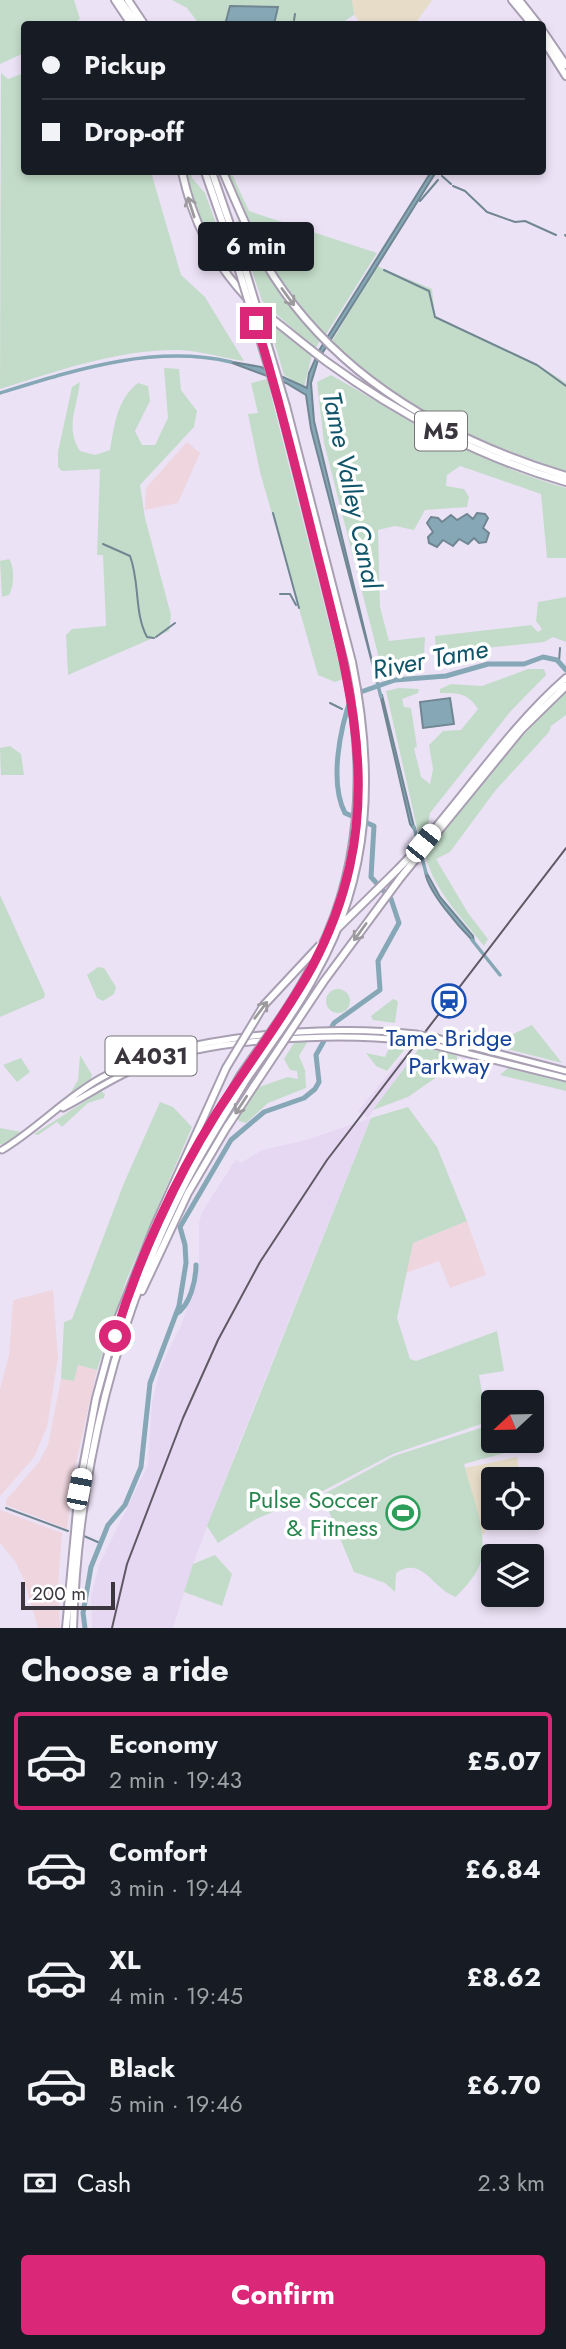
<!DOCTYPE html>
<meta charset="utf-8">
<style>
body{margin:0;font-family:Jost,sans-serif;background:#242831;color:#f1f3f6;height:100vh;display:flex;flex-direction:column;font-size:26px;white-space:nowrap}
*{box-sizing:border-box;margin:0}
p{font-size:23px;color:#9ea1a6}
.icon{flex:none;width:38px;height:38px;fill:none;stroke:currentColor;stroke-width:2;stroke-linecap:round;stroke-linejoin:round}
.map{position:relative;height:1628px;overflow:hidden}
.panel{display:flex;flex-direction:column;background:#171b24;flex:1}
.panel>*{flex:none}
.guide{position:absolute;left:21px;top:21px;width:525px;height:154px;border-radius:7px;box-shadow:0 4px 10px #0003;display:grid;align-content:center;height:154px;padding:0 21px;background:#171b24}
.needle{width:46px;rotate:248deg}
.fabs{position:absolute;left:481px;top:1390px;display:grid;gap:14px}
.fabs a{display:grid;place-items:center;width:63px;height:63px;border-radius:7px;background:#171b24;box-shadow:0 4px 10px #0003;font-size:35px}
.scale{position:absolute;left:21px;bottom:18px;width:94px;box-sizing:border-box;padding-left:7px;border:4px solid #3b363e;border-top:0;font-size:19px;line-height:24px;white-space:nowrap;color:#3b363e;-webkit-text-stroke:5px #fff;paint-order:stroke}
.end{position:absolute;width:32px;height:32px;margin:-16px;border:9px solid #db2777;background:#fff;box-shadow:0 0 0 4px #fff}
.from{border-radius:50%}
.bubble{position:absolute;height:49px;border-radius:7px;background:#171b24;box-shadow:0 4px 10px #0003;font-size:23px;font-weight:700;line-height:49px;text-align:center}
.car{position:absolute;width:21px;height:42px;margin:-21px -10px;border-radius:9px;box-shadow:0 0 5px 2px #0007;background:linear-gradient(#fff 24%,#345 0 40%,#fff 0 76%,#345 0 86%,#fff 0)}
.guide b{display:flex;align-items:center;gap:24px;height:66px;font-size:26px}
.guide b+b{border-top:2px solid #363941}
.guide i{width:18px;height:18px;background:#f1f3f6}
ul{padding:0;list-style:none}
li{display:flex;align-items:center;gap:21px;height:98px;margin:0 14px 10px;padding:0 7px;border:4px solid transparent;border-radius:7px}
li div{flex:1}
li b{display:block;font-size:26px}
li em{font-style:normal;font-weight:700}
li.current{border-color:#db2777}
li>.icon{width:63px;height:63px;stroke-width:1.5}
h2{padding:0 21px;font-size:32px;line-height:84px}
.pay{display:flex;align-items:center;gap:18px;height:77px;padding:0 21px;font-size:26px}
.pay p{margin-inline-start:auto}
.primary-button{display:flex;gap:14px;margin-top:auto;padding:14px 21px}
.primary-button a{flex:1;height:80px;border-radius:7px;background:#db2777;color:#fff;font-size:28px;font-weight:700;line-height:80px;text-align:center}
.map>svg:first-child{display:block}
.built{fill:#e6d8f3}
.industrial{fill:#eed5de}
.education{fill:#e6dcc7}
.green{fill:#c3dcc9}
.water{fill:#86a8b6;stroke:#708692;stroke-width:2}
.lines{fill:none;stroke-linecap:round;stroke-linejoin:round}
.stream{stroke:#708692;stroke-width:2}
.canal{stroke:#86a8b6;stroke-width:3.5}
.river{stroke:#86a8b6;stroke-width:5}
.primary-casing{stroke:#a99fb3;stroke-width:9}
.trunk-casing{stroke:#a99fb3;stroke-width:10}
.motorway-casing{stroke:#a99fb3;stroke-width:10}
.primary{stroke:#fff;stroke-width:5}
.trunk{stroke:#fff;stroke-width:6}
.motorway{stroke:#fff;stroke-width:6}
.rail{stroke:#5f5964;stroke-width:2}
.primary-bridge-casing{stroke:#a99fb3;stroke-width:9;stroke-linecap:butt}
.motorway-bridge-casing{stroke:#a99fb3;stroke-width:10;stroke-linecap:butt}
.primary-bridge{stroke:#fff;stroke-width:5}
.motorway-bridge{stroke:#fff;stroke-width:6}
.oneway{stroke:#9d9a9e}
.route{stroke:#db2777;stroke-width:9}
.labels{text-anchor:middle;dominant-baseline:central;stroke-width:7;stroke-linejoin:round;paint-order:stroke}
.shield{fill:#fff;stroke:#767278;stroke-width:2}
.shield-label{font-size:23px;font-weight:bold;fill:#3b363e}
.transit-label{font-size:24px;fill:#164399;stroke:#fff}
.leisure-label{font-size:24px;fill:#27864d;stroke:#fff;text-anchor:end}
.water-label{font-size:26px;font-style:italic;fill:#105469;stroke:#fff}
</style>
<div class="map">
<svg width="566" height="1628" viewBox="0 0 566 1628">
<rect width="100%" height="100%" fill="#ece2f6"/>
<!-- built -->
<path class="built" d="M401,1058L407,1063L368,1118L358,1111Z
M371,1118L239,1444L193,1564L173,1628H92L91,1596L99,1565L148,1465L152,1403L161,1366L182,1323L199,1267V1223L202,1212L236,1159L241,1163L262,1150L306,1140Z"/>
<!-- industrial -->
<path class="industrial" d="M187,442L200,453L178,503L145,510L146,488Z
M467,1221L486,1275L450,1288L439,1261L406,1273L413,1243Z
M53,1290L58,1358L47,1427L34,1457L0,1496V1389L9,1355L13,1300Z
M78,1365L97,1370L75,1467L67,1529L6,1505V1500L39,1462L48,1445L61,1379L73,1381Z
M0,1510L62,1533L58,1587L60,1628H38L24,1580L15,1561L0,1543Z"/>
<!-- education -->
<path class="education" d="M352,0H432L415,24H361L354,15Z
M517,1457L520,1479H494V1517H513L487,1526L483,1536L465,1468Z"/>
<!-- green -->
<path class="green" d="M0,0H74L80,19L72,24H24V53L0,64Z
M172,0H352L354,15L340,24H199L187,8Z
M1,73L8,79L24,73V172H52L55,175L58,172H151L181,275L205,297L244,361C223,358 201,351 180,350C119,349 57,371 0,389Z
M185,172H191L192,178L205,193L232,268L229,269C207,238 193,209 185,172Z
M226,172H231L249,211L377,253L325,336L276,274Z
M239,220L293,309L320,341L315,349L262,301L236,222Z
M377,266L432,289L435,316C480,339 526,354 566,383V471C506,451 442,427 389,391C369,377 350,359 331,343Z
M271,323L312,355L304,387L284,375L269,325Z
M164,368L179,369L181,390L197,411L194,427L140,485L145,518L171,615L169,631L68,675L66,635L72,629L106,626L103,555H97L100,469L62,471L58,467V452L72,387L80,382C77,408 65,427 80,451L95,455L110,450C114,426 117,399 138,383L148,386L150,401L135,431L142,445H155L168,418Z
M331,375C411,421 477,462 566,488V558H547L541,494L460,466L447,475L446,486L464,489L469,497L467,507L425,510L414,530L395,526L378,530L380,607L389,641L425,637L424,655L399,660L382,670L324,443L317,382Z
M267,379L343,679L335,682L318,675L260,472L248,414L258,413L251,383Z
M9,559C15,567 14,587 9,595L2,597L0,561Z
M566,597V642L553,637L544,642L436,653L435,636L531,625L538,632L542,629L536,621L538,602Z
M528,669H544L546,675L510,712L430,813L428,827L420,841L386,691L399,688L419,689L418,693L402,699L404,707L411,708L417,747L414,748L421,777L430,784L433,769L429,745L443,731L461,730L478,709C468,693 458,693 440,693V689L451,684L482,686Z
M566,691V715L551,726L549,732L495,791L450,852L436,859L468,913L488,939L484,946C461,917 434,890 425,855L498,761Z
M10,746L21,754L24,775H1L0,748Z
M0,895L45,994L44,998L0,1017Z
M98,967L104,968L116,987L114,994L103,1001L97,998L87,975Z
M326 1001a12 12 0 1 1 24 0a12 12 0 1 1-24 0Z
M393,999L398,1001L395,1023L373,1020L371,1016Z
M532,1025L562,1063L471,1040L474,1030L480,1035L493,1032L507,1037Z
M308,1041L299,1056L305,1070L306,1088L268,1103L246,1123L239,1121L237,1117L256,1088L288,1077L298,1079L297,1071L290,1070L284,1059L294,1043Z
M392,1042L409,1044L387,1071L376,1066L366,1053L385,1057Z
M420,1047L453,1054L457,1056V1063L408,1097L373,1110Z
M80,1055L92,1075L90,1081L6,1146L0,1144V1128L21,1132L71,1092L78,1080Z
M21,1058L30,1072L17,1082L3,1065Z
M508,1068L566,1082V1091L500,1075Z
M101,1091L105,1094L104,1098L88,1103L62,1127L57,1122L38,1135L34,1134Z
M160,1102L173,1107L192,1127L126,1281L97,1370L78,1365L74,1381L61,1379L64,1322L72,1319L124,1183Z
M408,1107L437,1147L467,1221L413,1243L397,1318L410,1359L416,1361L497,1331L504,1371L479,1375L487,1422L393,1454L319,1493L256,1519L218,1543L207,1526L371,1118Z
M493,1424L494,1440H514L516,1450L464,1464C471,1493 488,1531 481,1561C478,1574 465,1587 456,1597C432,1589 423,1555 396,1573L395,1592L385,1583L354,1572L322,1495L394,1456Z
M215,1555L232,1574L222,1606L184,1592L193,1564Z"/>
<!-- water -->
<path class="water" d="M230,6L278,7L274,24H231L226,21Z
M431,172H436L318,360L311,383L314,421L376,678L311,429L306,395L286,383L227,361L261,367L307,388L309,373L320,349Z
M477,513L485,514L488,518L483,528L489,533L486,542L479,543L474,538L468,544L459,539L453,546L443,540L437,547L429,543L428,537L433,532L427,523L431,517L438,518L442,522L451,515L457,520L467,514L473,519Z
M380,694L382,695L415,831L410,824Z
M450,698L454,724L423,728L420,702Z
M425,870L440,897L473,936L474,942C460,928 425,889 425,870Z"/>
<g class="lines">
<!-- stream -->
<path class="stream" d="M294,20L295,14
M442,176L451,184
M453,186L465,191L487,212L515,222L525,221L556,235
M420,201L438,180
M565,235L566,236
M384,270L429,291L435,317L537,365L566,386
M273,513L299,608
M103,544L130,556C140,582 134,613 147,637L154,638
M280,594H290L296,605
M156,637L175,623
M559,662L560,648
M380,679L392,669
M330,703L342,709
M6,1508L68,1531
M84,1536L100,1543"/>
<!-- canal -->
<path class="canal" d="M0,393C75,370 153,344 231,362
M375,674L381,697
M414,827L419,846
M421,854L426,873
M472,940L500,975"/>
<!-- river -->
<path class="river" d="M176,1314C190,1306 196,1280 196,1265
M85,1628L83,1613L91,1567L108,1525L125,1505L141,1467L150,1383L179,1306L186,1263L185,1245L180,1227L231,1140L264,1112L304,1098L315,1089L319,1082L316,1055L334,1023L380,990L378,961L399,923L391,899L371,877L374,826L345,813C329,782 340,728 352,695L395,680L446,676L488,664H524L543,657L557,660L566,670"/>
<defs>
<path id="primary" d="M450,1041L566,1071
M425,1043L566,1078
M63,1108C90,1094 115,1076 144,1065C214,1038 336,1032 410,1041
M2,1150C37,1129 65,1098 101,1078C179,1034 327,1024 416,1034"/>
<path id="trunk" d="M512,0L532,24
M519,0L538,24
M542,30L566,65
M542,38L566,76
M436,1038L459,1046L465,1051L466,1044"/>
<path id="motorway" d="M115,0L131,24
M120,0L137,24
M128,0L144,24
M182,172C193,222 212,260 247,298
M205,172L237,264
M212,172L243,262
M223,172C238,207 253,244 274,277C341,380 451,441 566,476
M255,306C280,324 303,344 327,362C398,414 481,458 566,482
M280,405L345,664
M286,406L352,662
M397,870C458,809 501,735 566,678
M401,877L521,730L566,686
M227,1127L254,1086
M175,1191L240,1076
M142,1291L188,1193L228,1125
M66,1628L79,1489L96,1398L117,1321L155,1225L226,1068
M73,1628C78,1474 114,1324 184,1186C202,1150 225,1115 246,1080"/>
</defs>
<!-- primary casing -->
<use href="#primary" class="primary-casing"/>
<!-- trunk casing -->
<use href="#trunk" class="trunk-casing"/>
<!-- motorway casing -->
<use href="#motorway" class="motorway-casing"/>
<!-- primary -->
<use href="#primary" class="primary"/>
<!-- trunk -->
<use href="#trunk" class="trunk"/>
<!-- motorway -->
<use href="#motorway" class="motorway"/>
<!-- rail -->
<path class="rail" d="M112,1628L127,1564L183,1418L218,1340L260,1262L327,1160L566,848"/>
<defs>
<path id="primary-bridge" d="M416,1034L430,1037
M410,1041L425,1043"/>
<path id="motorway-bridge" d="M243,262L286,406
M237,264L280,405
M338,928L397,870
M226,1068L264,1005L320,945
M240,1076C264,1041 290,1007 310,969C363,875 367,767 345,664
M246,1080C270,1045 296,1011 316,973C372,874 374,771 352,662
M254,1086L324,981L401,877"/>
</defs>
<!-- primary-bridge casing -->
<use href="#primary-bridge" class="primary-bridge-casing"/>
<!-- motorway-bridge casing -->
<use href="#motorway-bridge" class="motorway-bridge-casing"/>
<!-- primary-bridge -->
<use href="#primary-bridge" class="primary-bridge"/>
<!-- motorway-bridge -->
<use href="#motorway-bridge" class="motorway-bridge"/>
</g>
<!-- one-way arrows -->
<defs><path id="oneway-shaft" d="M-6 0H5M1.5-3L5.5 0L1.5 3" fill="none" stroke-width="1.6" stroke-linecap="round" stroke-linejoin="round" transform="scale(1.75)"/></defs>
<g class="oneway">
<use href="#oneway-shaft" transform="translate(191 207) rotate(-108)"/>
<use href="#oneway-shaft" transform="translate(288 297) rotate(54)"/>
<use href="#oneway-shaft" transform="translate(360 932) rotate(126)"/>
<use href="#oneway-shaft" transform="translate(261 1010) rotate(-53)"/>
<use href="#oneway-shaft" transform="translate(241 1105) rotate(123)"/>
</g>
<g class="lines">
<!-- route -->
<path class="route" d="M115,1336C138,1260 174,1181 216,1114C247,1065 284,1018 312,967C390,820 354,700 316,549C297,473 279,397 256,323"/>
</g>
<!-- icons -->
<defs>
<symbol id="station-ring" viewBox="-11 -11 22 22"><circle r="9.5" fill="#fff" stroke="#1a4fb4" stroke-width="1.5"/><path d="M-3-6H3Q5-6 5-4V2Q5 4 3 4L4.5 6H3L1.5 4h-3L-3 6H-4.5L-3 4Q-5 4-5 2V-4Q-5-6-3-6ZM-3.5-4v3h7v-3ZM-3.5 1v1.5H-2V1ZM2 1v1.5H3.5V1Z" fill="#1a4fb4"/></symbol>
<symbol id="stadium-ring" viewBox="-11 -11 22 22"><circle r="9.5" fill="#fff" stroke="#2e9e5b" stroke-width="1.5"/><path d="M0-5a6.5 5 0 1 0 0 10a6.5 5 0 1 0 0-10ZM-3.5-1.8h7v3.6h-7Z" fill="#2e9e5b"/></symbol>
</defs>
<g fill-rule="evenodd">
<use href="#station-ring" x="430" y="982" width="38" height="38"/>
<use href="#stadium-ring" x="384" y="1494" width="38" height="38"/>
</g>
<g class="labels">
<!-- shield labels -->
<g class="shield">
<rect x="415" y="411.5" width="52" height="39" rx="5"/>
<rect x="105.5" y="1036.5" width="91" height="39" rx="5"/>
</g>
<g class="shield-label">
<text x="441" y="431">M5</text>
<text x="151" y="1056">A4031</text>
</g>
<!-- transit labels -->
<g class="transit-label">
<text x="449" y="1037">Tame Bridge<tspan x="449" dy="28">Parkway</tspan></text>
</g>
<!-- leisure labels -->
<g class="leisure-label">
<text x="378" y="1499">Pulse Soccer<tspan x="378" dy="28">&amp; Fitness</tspan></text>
</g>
<!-- water labels -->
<g class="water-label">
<text transform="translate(352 490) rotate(78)">Tame Valley Canal</text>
<text transform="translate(430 659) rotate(-11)">River Tame</text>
</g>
</g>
</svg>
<div class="fabs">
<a><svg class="needle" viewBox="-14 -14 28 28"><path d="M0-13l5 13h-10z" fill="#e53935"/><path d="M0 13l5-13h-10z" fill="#9ea1a6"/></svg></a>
<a><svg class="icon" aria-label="locate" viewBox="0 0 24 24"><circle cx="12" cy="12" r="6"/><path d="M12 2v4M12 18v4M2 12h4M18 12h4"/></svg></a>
<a><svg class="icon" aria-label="layers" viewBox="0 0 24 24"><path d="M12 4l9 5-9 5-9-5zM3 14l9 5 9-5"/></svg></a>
</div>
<div class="scale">200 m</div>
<i class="end from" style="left:115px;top:1336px"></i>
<i class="end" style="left:256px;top:323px"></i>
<div class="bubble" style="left:198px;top:222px;width:116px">6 min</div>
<i class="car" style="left:423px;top:843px;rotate:39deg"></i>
<i class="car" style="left:79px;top:1489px;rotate:11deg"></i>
<div class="guide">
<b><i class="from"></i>Pickup</b>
<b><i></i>Drop-off</b>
</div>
</div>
<section class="panel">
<h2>Choose a ride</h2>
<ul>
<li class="current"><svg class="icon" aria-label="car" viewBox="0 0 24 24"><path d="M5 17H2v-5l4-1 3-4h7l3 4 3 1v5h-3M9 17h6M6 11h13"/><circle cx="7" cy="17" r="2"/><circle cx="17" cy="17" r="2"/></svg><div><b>Economy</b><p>2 min · 19:43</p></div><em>£5.07</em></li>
<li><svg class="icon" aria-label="car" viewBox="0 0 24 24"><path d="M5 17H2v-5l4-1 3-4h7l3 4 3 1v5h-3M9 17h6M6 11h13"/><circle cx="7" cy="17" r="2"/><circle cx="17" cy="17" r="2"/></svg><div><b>Comfort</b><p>3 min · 19:44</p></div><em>£6.84</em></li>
<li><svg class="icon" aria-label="car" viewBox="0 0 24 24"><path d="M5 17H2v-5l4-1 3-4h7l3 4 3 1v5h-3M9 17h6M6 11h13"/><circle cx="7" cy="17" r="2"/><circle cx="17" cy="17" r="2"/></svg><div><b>XL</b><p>4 min · 19:45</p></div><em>£8.62</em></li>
<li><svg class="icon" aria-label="car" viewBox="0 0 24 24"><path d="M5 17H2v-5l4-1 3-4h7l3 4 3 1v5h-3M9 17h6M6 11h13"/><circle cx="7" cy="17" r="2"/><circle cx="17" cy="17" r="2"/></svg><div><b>Black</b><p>5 min · 19:46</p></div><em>£6.70</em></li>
</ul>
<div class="pay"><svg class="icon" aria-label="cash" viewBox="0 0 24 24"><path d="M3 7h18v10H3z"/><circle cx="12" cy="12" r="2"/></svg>Cash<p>2.3 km</p></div>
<div class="primary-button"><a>Confirm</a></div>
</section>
